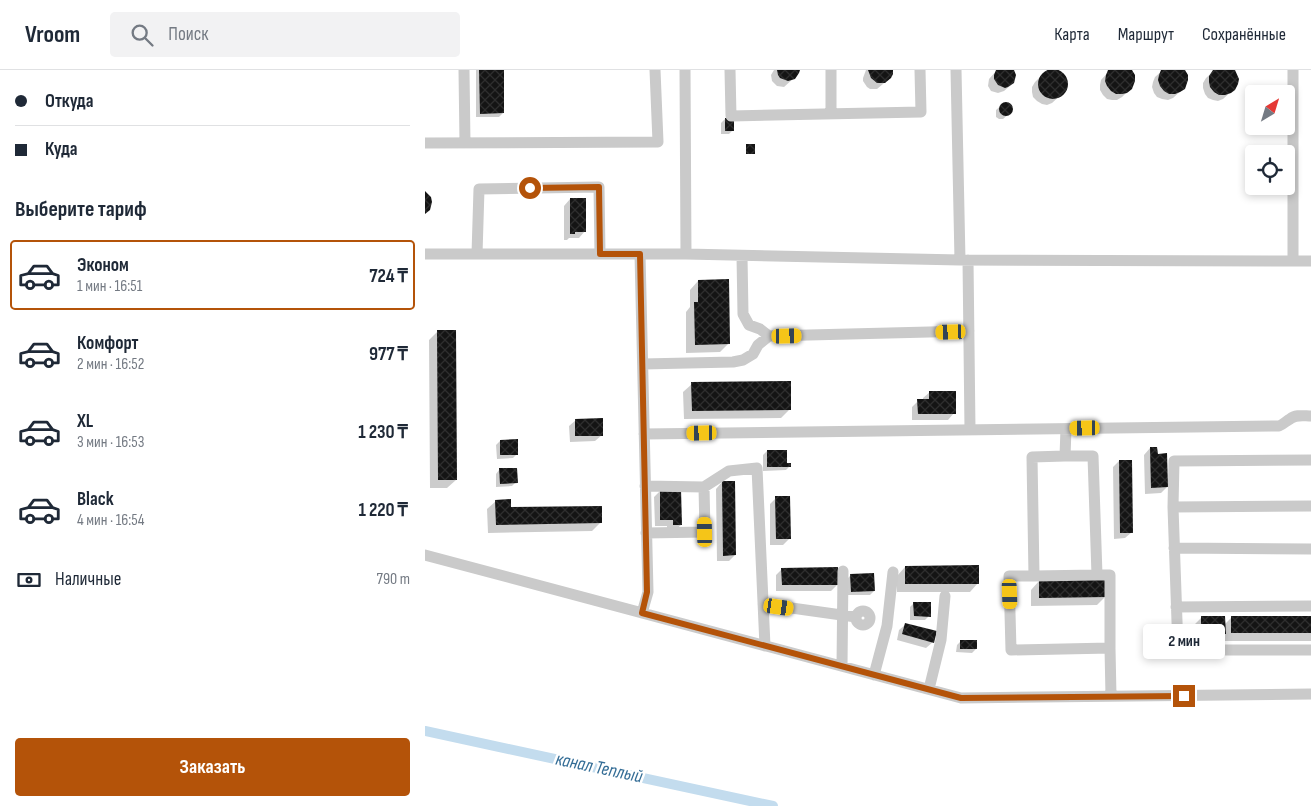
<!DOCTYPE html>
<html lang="ru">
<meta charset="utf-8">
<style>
body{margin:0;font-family:"Sofia Sans Condensed",sans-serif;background:#f2f2f3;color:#1f2937;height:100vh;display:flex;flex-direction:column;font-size:19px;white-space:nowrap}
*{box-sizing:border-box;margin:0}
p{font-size:16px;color:#747a83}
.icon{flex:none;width:28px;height:28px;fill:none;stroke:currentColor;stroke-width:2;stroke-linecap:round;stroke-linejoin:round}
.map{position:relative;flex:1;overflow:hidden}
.details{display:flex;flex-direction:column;background:#fff;width:425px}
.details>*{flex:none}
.top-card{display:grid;align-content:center;height:110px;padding:0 15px;background:#fff}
.needle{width:32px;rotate:38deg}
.controls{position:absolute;left:820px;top:15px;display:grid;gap:10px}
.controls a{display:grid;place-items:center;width:50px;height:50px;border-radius:5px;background:#fff;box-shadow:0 2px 8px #0003;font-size:25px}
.end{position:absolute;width:22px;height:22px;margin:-11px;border:6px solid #b45309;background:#fff;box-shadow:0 0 0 2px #fff}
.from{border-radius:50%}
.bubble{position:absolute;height:35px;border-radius:5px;background:#fff;box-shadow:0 2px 8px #0003;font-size:16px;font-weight:700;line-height:35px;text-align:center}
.car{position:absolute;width:15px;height:30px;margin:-15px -8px;border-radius:6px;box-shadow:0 0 4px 1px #0007;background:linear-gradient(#f5c518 24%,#345 0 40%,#f5c518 0 76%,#345 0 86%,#f5c518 0)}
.top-card b{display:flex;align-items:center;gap:18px;height:48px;font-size:19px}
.top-card b+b{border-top:1px solid #e0e1e3}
.top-card i{width:12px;height:12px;background:#1f2937}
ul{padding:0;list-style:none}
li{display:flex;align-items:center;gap:15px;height:70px;margin:0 10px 8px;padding:0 5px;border:2px solid transparent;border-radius:5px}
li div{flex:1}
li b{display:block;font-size:19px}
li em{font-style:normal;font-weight:700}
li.active{border-color:#b45309}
li>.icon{width:45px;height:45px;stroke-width:1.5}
h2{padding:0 15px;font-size:22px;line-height:60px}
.pay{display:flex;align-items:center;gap:12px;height:55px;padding:0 15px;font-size:19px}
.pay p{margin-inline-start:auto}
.cta{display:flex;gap:10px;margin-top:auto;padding:10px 15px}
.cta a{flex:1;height:58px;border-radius:5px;background:#b45309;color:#fff;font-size:20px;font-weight:700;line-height:58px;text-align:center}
header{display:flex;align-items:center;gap:30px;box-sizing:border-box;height:70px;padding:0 25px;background:#fff;border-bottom:1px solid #e0e1e3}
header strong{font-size:24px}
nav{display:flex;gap:28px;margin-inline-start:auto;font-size:18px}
.search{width:350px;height:45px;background:#f2f2f3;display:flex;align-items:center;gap:12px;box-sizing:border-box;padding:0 18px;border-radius:5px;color:#747a83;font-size:19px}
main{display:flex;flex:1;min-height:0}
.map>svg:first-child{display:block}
.shadow{fill:#0003}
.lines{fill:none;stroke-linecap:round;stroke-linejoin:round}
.canal{stroke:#c3dcee;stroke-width:10}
.building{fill:url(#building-cross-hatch)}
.minor{stroke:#cacaca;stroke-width:11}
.route{stroke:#b45309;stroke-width:6}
.labels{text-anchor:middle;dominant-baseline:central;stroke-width:5;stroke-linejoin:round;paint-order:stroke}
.water-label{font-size:19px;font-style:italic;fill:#346d96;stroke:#fff}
</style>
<header>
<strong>Vroom</strong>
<div class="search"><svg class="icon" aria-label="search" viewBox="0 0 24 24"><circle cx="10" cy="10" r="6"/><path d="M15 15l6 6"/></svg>Поиск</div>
<nav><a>Карта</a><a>Маршрут</a><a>Сохранённые</a></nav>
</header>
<main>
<section class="details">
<div class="top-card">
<b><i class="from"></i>Откуда</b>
<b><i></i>Куда</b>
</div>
<h2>Выберите тариф</h2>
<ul>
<li class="active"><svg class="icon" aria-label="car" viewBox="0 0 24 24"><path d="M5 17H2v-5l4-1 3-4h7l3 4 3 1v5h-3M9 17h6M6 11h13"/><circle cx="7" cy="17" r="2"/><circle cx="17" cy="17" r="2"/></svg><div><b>Эконом</b><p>1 мин · 16:51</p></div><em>724 ₸</em></li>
<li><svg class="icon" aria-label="car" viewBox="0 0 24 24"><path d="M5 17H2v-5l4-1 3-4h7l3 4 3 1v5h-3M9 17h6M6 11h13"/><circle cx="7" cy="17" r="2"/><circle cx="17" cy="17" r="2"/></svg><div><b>Комфорт</b><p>2 мин · 16:52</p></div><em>977 ₸</em></li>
<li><svg class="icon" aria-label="car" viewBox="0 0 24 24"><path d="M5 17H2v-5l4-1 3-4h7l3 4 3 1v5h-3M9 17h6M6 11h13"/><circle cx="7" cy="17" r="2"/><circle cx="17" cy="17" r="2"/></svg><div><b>XL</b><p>3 мин · 16:53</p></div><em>1 230 ₸</em></li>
<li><svg class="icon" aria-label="car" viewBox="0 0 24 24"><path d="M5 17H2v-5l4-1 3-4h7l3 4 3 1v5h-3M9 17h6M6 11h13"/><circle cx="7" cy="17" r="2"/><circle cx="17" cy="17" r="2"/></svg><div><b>Black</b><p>4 мин · 16:54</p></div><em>1 220 ₸</em></li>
</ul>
<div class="pay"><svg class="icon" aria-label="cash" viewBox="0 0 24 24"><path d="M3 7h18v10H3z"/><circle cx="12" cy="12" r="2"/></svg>Наличные<p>790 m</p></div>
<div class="cta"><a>Заказать</a></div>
</section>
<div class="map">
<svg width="886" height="736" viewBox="0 0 886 736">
<defs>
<pattern id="building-cross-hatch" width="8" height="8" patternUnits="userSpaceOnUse" patternTransform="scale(1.25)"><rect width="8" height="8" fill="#141414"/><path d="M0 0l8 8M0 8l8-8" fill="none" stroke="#2e2e2e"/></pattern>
</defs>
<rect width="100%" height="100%" fill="#fff"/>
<!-- shadow -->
<path class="shadow" d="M51,0H78V43L74,47H51Z
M349,0H373L369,8L359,17L352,16L347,11L346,5Z
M441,0H466L465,7L458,14L452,19H445L442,17L438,11V8Z
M572,0H587L586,15L579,21L573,23L566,21L563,16L564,9Z
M626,0H632L637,3L640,7L641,12V18L638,23L627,33L622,35L617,34L612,31L608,27L607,22V17L610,12L617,5L621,2Z
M685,0H705L704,20L697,27L692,30H687L682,29L678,25L675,20V15L676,10Z
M738,0H758L759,18L748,28L743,30L737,29L732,27L729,23L727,17L728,12L730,7Z
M790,0H808L809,19L798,29L793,31L788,30L783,28L780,24L778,18V13L781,8Z
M579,33H582L587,36L586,42L578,49H574L571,47V40Z
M300,49L308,60L304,64H296V53Z
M145,129L160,161L154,168H144L142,170H139V136Z
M273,211L304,273L295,282L261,283V242L265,237V220Z
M13,261L31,410L22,418H5L4,270Z
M267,314L365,339L356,348L259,349L258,322Z
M505,322L529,343L523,350H487V337L493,331H498V328Z
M151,350L177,365L170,371L145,372L144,356Z
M75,371L92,384L88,388L72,389L71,375Z
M725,378L742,417L736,423L720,424L719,385Z
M342,381L361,394L365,396L361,400L338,401V385Z
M694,391L707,462L700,468L689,469L688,397Z
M74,400L91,412L87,416L71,417V404Z
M297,412L310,485L304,491H292L291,419Z
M235,421L256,455L249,461H242V456H230L229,427Z
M351,428L365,468L358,475H345V434Z
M71,431L85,439L176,452L167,461L63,463L62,439Z
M480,497L553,513L545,522H472V506Z
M357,499L412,515L406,521H351V505Z
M426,505L449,521L445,525H422V509Z
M614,511L680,527L672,535L606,536V520Z
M489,533L504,546L500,550H485V537Z
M807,547L886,548V571H798V565L793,570L770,571V554L776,548L799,555Z
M481,554L508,572L501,578L472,570L474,560Z
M536,571L551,579L547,583L531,582L532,575Z"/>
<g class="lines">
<!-- canal -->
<path class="canal" d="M0,661L348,736"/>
</g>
<!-- building -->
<path class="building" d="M613 14a15 15 0 1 1 30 0a15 15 0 1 1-30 0Z
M54,0H79V43L55,44Z
M352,0H375L374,3L370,9L363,11L355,8L353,5Z
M443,0H468V4L466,8L460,13H452L446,8Z
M571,0H589L591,5L589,13L583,17L580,18L573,15L569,9V5Z
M683,0H707L710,5V11L707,19L702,23L697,24H691L686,21L682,16L680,11L681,5Z
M736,0H760L763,5V10L760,19L755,22L750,24H744L739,21L735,16L733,10L734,5Z
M788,0H810L814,9L813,14L810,20L806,23L800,25H794L789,22L785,17L784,12V6Z
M574 39a7 7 0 1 1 14 0a7 7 0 1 1-14 0Z
M300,48H309V61H300Z
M321,74H330V84H321Z
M0,121L6,127L7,132L5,140L0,144Z
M145,128H161V162H150V164H145Z
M304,209L305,274L270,275L269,232H273V210Z
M12,260H31L32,410H13Z
M366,311V340L267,341L266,312Z
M504,321H531V344H493L492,329H504Z
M178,348V366H150V349Z
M93,369V385H75V370Z
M725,377H732L733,384L742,383L743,417L726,418Z
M342,380H362V393H366V397H342Z
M694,390H707L708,463H695Z
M74,398H92L93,413L75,414Z
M297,411H310L311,485L298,486Z
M256,419L257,455H248V450H235V420Z
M350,426H365L366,469H351Z
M86,429V437L177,436V453L71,455L70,430Z
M554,495V514H480V496Z
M413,497V515H357L356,498Z
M449,503L450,521L426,522L425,504Z
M681,509L682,527L614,528V510Z
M488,532H506V547L489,546Z
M776,546H800L801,564L776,565Z
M806,546H886V563H806Z
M480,553L512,561L509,573L477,564Z
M535,570H552V579H535Z"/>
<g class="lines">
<!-- minor -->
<path class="minor" d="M39,0L40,73
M260,0L261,184L535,190
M305,0L306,46L496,42L495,0
M406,0V43
M531,0L535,190L868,191
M868,0V191H886
M0,73L233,72L230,0
M0,184H261
M52,184L54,119L174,117L175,184
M215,184L223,522L217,543
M317,186L318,244L324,255L335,259L344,266
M543,190L545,360
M218,294L308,292L318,290L328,284L333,275L344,266L544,261
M219,364L854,356C859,354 861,351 865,349C871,344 879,346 886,346
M640,386L607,387L609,506L672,505L668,386H640L641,359
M886,390L749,391L748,437L886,436
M220,416L279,417L304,401L332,398L340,576
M748,437L753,580H886
M221,463L280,462L279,417
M749,478L886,479
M0,485L536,628L886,624
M609,506H584L586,580L685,578V505H672
M338,534L431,547
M751,537L886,536
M431 548a7 7 0 1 1 14 0a7 7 0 1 1-14 0Z
M685,578L686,626
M417,596L418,501
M449,605L462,556L468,502
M504,619L516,570L520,526"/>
</g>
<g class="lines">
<!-- route -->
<path class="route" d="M105,118L174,117L175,184H215L222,522L217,543L536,628L759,626"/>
</g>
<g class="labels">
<!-- water labels -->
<g class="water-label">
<text transform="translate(174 698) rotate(12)">канал Теплый</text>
</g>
</g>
</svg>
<div class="controls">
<a><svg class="needle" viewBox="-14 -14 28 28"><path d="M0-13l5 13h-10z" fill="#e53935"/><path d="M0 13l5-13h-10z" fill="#747a83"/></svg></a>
<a><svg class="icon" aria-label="locate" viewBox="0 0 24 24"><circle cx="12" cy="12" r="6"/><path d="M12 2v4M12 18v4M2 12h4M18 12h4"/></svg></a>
</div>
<i class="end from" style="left:105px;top:118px"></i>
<i class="end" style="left:759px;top:626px"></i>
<div class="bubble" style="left:718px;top:554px;width:82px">2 мин</div>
<i class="car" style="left:526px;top:262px;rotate:268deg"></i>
<i class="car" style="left:362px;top:266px;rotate:89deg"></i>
<i class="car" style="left:660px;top:358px;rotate:269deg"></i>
<i class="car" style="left:277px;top:363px;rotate:269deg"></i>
<i class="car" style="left:280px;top:462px;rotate:359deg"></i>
<i class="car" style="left:585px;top:524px;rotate:178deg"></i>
<i class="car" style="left:354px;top:537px;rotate:98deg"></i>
</div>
</main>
